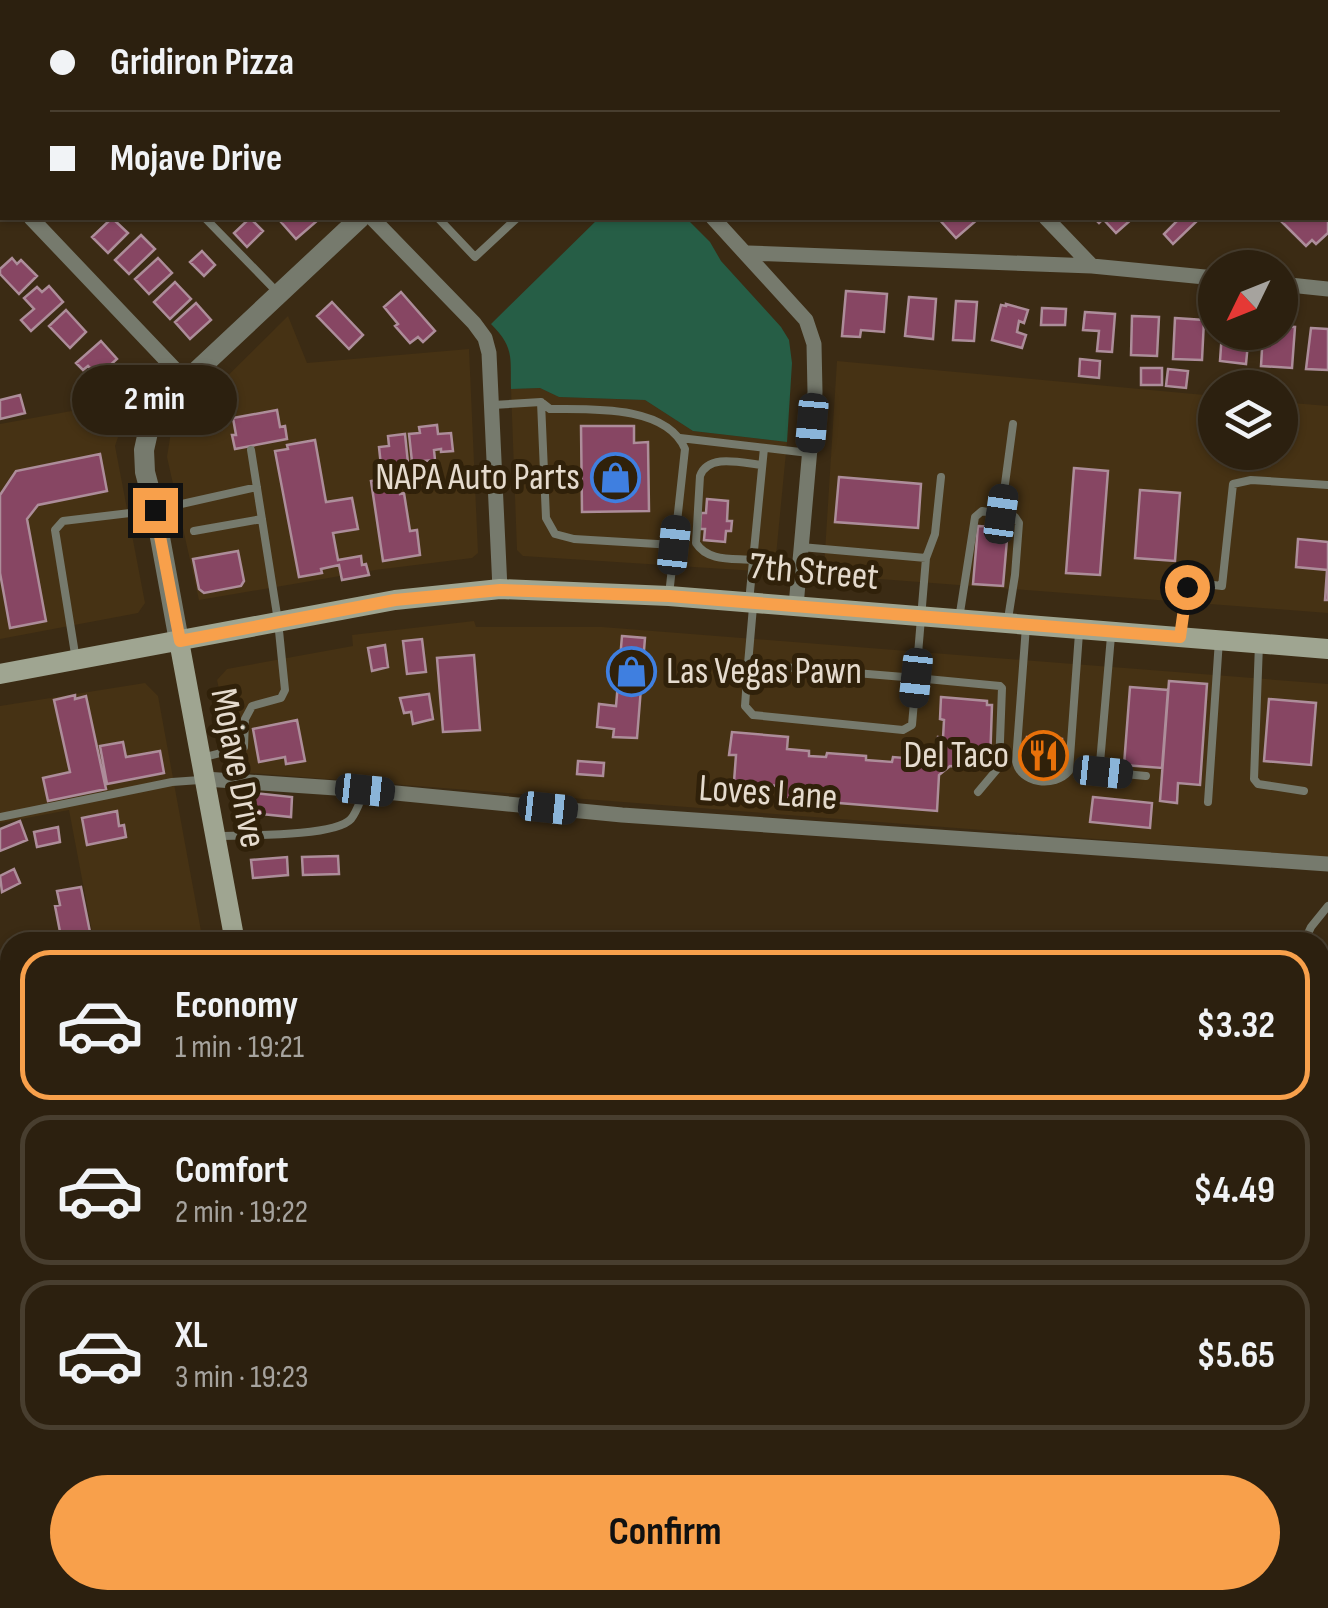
<!DOCTYPE html>
<meta charset="utf-8">
<style>
body{margin:0;font-family:"Sofia Sans Condensed",sans-serif;background:#342818;color:#f1f3f6;height:100vh;display:flex;flex-direction:column;font-size:38px;white-space:nowrap}
*{box-sizing:border-box;margin:0}
p{font-size:32px;color:#a6a39e}
.icon{flex:none;width:55px;height:55px;fill:none;stroke:currentColor;stroke-width:2;stroke-linecap:round;stroke-linejoin:round}
.map{position:relative;flex:1;overflow:hidden}
.sheet{position:absolute;left:0px;top:932px;width:1330px;height:678px;display:flex;flex-direction:column;background:#2c200f;border-radius:30px 30px 0 0;box-shadow:0 2px 8px #0004,0 0 0 2px #483e2f}
.sheet>*{flex:none}
.top-card{position:absolute;left:0px;top:0px;width:1330px;height:220px;box-shadow:0 2px 8px #0004,0 0 0 2px #483e2f;display:grid;align-content:center;height:220px;padding:0 50px;background:#2c200f}
.needle{width:65px;rotate:227deg}
.buttons{position:absolute;left:1198px;top:250px;display:grid;gap:20px}
.buttons a{display:grid;place-items:center;width:100px;height:100px;border-radius:50%;background:#2c200f;box-shadow:0 2px 8px #0004,0 0 0 2px #483e2f;font-size:50px}
.end{position:absolute;width:45px;height:45px;margin:-22px;border:12px solid #f8a04b;background:#111;box-shadow:0 0 0 5px #111}
.from{border-radius:50%}
.bubble{position:absolute;height:70px;border-radius:35px;background:#2c200f;box-shadow:0 2px 8px #0004,0 0 0 2px #483e2f;font-size:32px;font-weight:700;line-height:70px;text-align:center}
.car{position:absolute;width:30px;height:60px;margin:-30px -15px;border-radius:12px;box-shadow:0 0 8px 2px #0007;background:linear-gradient(#222 24%,#8ab4d8 0 40%,#222 0 76%,#8ab4d8 0 86%,#222 0)}
.top-card b{display:flex;align-items:center;gap:35px;height:95px;font-size:38px}
.top-card b+b{border-top:2px solid #483e2f}
.top-card i{width:25px;height:25px;background:#f1f3f6}
ul{padding:18px 0 0;list-style:none}
li{display:flex;align-items:center;gap:30px;height:150px;margin:0 20px 15px;padding:0 30px;border:5px solid #483e2f;border-radius:30px}
li div{flex:1}
li b{display:block;font-size:38px}
li em{font-style:normal;font-weight:700}
li.on{border-color:#f8a04b}
li>.icon{width:90px;height:90px;stroke-width:1.5}
.action{display:flex;gap:20px;margin-top:auto;padding:20px 50px}
.action a{flex:1;height:115px;border-radius:60px;background:#f8a04b;color:#111;font-size:40px;font-weight:700;line-height:115px;text-align:center}
.map>svg:first-child{display:block}
.built{fill:#463214}
.green{fill:#265e46}
.building{fill:#874663;stroke:#ad8d9a;stroke-width:2.5}
.lines{fill:none;stroke-linecap:round;stroke-linejoin:round}
.service{stroke:#767a6d;stroke-width:8}
.minor{stroke:#767a6d;stroke-width:15}
.tertiary{stroke:#767a6d;stroke-width:20}
.secondary{stroke:#9fa591;stroke-width:20}
.route{stroke:#f8a04b;stroke-width:12}
.labels{text-anchor:middle;dominant-baseline:central;stroke-width:10;stroke-linejoin:round;paint-order:stroke}
.poi-label{font-size:38px;fill:#e5dbce;stroke:#30210a;text-anchor:end}
.street-label{font-size:38px;fill:#e5dbce;stroke:#30210a}
</style>
<div class="map">
<svg width="1328" height="1608" viewBox="0 0 1328 1608">
<rect width="100%" height="100%" fill="#3b2b14"/>
<!-- built -->
<path class="built" d="M288,316L307,363L469,349L478,553L472,558L375,570L199,600L167,457L171,432Z
M837,361L1215,396V452H1280V402L1328,406V613L827,575L824,568Z
M540,388L559,397L645,400L693,431L787,442L775,566L770,572L523,556L517,550L511,389Z
M143,398L122,425L115,446L145,603L138,613L0,639V424Z
M474,621L476,627H602L1328,684V857L237,772L217,680L227,669L353,646L352,635Z
M145,683L158,696L203,942H94L69,810L0,823V706Z
M0,1221H10V1600H623L630,1608H0Z"/>
<!-- green -->
<path class="green" d="M599,218H686L710,242L721,261L781,327L789,340L792,363L787,442L693,431L645,400L559,397L540,388L511,389C510,358 515,348 491,324Z"/>
<!-- building -->
<path class="building" d="M1328,210V233L1316,244L1312,240L1306,246L1282,222L1287,218H1328Z
M112,218L128,233L108,253L92,237Z
M250,218L263,231L247,247L234,233Z
M287,218H316L318,220L296,239L281,222Z
M938,218H979L956,238Z
M1094,218H1133L1116,233L1103,219L1099,223Z
M1175,218H1200L1173,244L1164,234L1178,220Z
M141,235L155,249L129,274L115,260Z
M202,251L215,265L204,276L190,262Z
M12,258L17,264L21,260L37,276L19,294L0,274V269Z
M158,258L172,273L149,294L135,279Z
M175,282L191,299L170,319L154,302Z
M49,286L63,302L31,331L21,320L34,309L24,298L37,287L42,292Z
M846,291L887,294L884,332L861,330L860,337L842,336Z
M401,292L435,331L423,342L418,337L410,343L395,326L398,324L384,307Z
M909,297L936,299L933,339L905,336Z
M956,301L977,302L974,341L953,340Z
M332,302L363,335L349,349L317,316Z
M196,303L211,320L190,339L175,322Z
M1006,304L1028,310L1024,323L1019,321L1017,332L1026,335L1022,348L992,340L1001,305L1006,306Z
M1042,308L1066,309L1065,325H1041Z
M66,310L86,332L70,348L49,326Z
M1085,312L1115,314L1112,352L1097,351L1099,331L1083,330Z
M1132,316L1159,317L1157,356L1131,355Z
M1175,318L1204,320L1202,360L1173,359Z
M1280,326L1295,327L1292,368L1261,366L1263,332H1280Z
M1311,328L1328,329V370L1306,369Z
M1222,332H1249L1246,364L1220,361Z
M101,341L117,359L98,376L88,366L83,370L76,363Z
M1080,359L1100,361L1099,378L1079,376Z
M1141,368H1162V385H1141Z
M1168,369L1188,371L1186,388L1166,386Z
M134,378L137,396L103,401L100,383Z
M20,395L25,413L0,419V400Z
M277,410L280,427L285,426L287,439L235,449L232,435H236L233,418Z
M437,425L438,434L451,433L453,451L441,452V449L434,450L435,460L412,462L409,434L420,433L419,427Z
M581,426H634V443L648,442L649,511L582,512Z
M405,434L408,463L381,466L379,447L389,446L388,436Z
M315,440L326,502L352,498L358,529L333,533L338,560L361,556L362,565L366,564L369,575L342,580L339,565L321,569L322,573L299,577L275,451L288,449L287,445Z
M100,454L107,491L38,505L27,519L46,621L10,628L0,573V495L16,471Z
M1074,468L1108,471L1100,575L1066,573Z
M398,477L400,494L404,493L410,531L417,530L420,555L383,561L371,481Z
M839,477L921,484L918,528L835,522Z
M1140,490L1180,493L1175,561L1135,558Z
M707,499L728,501L727,521H732L731,531H726L725,542L704,540L705,529H700L701,513H706Z
M978,526L1008,528L1003,586L973,584Z
M1298,539L1328,542V600H1325L1327,570L1296,567Z
M238,551L244,581L241,586L204,593L199,589L193,559Z
M622,636L645,638L637,738L613,737L614,729L597,727L599,704L616,706Z
M422,639L426,672L407,674L403,641Z
M385,645L388,667L372,671L368,648Z
M474,655L480,730L443,732L437,658Z
M1169,681L1207,684L1200,785L1178,783L1177,803L1160,801Z
M1130,687L1168,690L1162,768L1124,765Z
M429,694L433,719L413,724L411,712L404,713L400,698Z
M75,695V699L86,696L106,789L48,801L43,778L70,772L54,700Z
M941,697L987,701V705H992L990,763L986,762L985,769L950,766L939,775L937,811L777,798L778,786L734,782L736,755H729L732,732L788,737L787,749L809,751V756L826,757L827,753L866,756V760L892,762L893,757L928,760L936,753L938,737L943,738L944,720L940,719Z
M1269,699L1316,703L1311,765L1264,761Z
M297,720L305,761L286,764L285,757L259,762L253,729Z
M1027,737L1062,739L1060,772L1025,770Z
M123,742L126,757L160,751L164,773L107,784L100,746Z
M578,761L604,763L603,776L577,774Z
M254,793L292,797L291,817L252,813Z
M1093,797L1152,803L1150,828L1090,822Z
M117,811L119,826L124,825L126,837L87,845L82,818Z
M20,821L27,840L0,851V829Z
M58,827L60,842L37,847L34,832Z
M338,856L339,874L303,875L302,857Z
M287,857L288,875L253,878L251,860Z
M14,869L20,883L2,892L0,876Z
M81,887L92,942H62L55,906L60,905L57,891Z
M1321,1086L1328,1087V1160H1320Z
M10,1408V1494L0,1499V1413Z
M145,1600H181L185,1608H144L141,1602Z
M205,1600H246L251,1608H210Z
M273,1600H315L320,1608H278Z
M343,1600H386L390,1608H347Z
M414,1600H483L474,1608H421Z"/>
<g class="lines">
<!-- service -->
<path class="service" d="M335,0L337,2
M0,4L2,6
M205,218L279,294
M438,218L475,257L517,218
M541,402L546,518L555,534L574,539L674,545
M493,405L541,402L550,409C591,409 667,405 685,449L669,595
M680,438L809,453
M1001,514L1013,424
M194,531L262,519
M801,547L926,558L935,534L941,477
M753,560C733,558 708,562 696,543L700,476C708,453 742,463 762,465
M749,602L764,448
M753,607L748,664L916,678L926,558
M959,619L975,517L982,511L1015,517L1019,523L1015,575L1008,619
M1026,626L1016,761C1020,784 1055,788 1069,771L1079,633
M1180,633L1187,587L1196,583L1222,586L1233,484L1251,480L1328,485
M1111,636L1100,763L1103,772L1146,776
M1259,644L1254,779L1258,784L1304,791
M76,660L55,530L63,521L155,510L257,487
M748,664L745,706L753,715L903,730L912,725L916,678L1000,686L1002,688L999,767L978,792
M205,757L244,747L245,719L252,706L281,698L285,690L278,621L251,450
M1208,802L1219,640
M0,817L172,782L200,780
M216,836C243,835 335,837 351,819C357,812 361,798 365,790
M1304,942L1311,927L1328,906
M782,1600L789,1608"/>
<!-- minor -->
<path class="minor" d="M164,0L167,2
M506,0L508,2
M840,0L843,2
M1182,0L1184,2
M1328,153V154
M0,185L2,187
M31,218L186,381
M372,218L474,323L485,338L489,353L500,589
M713,218L806,320L814,344L815,392L796,606
M1046,218L1092,266
M748,253L1092,266L1215,278
M1280,284L1328,289
M205,779L365,790L622,815L1328,864
M0,1094L10,1148"/>
<!-- tertiary -->
<path class="tertiary" d="M588,2L591,0
M179,641L155,510L145,472L144,450L148,432L155,418L186,381L360,218
M0,1198H10"/>
<!-- secondary -->
<path class="secondary" d="M179,641L235,942
M0,674L395,600L500,589L669,596L1328,649
M662,1600L670,1608"/>
</g>
<g class="lines">
<!-- route -->
<path class="route" d="M155,510L180,641L395,600L500,590L669,596L1180,637L1187,587"/>
</g>
<!-- icons -->
<defs>
<symbol id="shop-ring" viewBox="-11 -11 22 22"><circle r="9.5" fill="#30210a" stroke="#3f7fe0" stroke-width="1.5"/><path d="M-5-2.5h2.3a2.7 3.5 0 0 1 5.4 0H5L5.5 6h-11ZM-1.5-2.5h3a1.5 2.3 0 0 0-3 0Z" fill="#3f7fe0"/></symbol>
<symbol id="restaurant-ring" viewBox="-11 -11 22 22"><circle r="9.5" fill="#30210a" stroke="#e8710a" stroke-width="1.5"/><path d="M-5-6h1v4h1v-4h1v4h1v-4h1v5L-1.5 .5V6h-2V.5L-5-1ZM5-6V6H3V1.5H1.5Q1.5-4 5-6Z" fill="#e8710a"/></symbol>
</defs>
<g fill-rule="evenodd">
<use href="#shop-ring" x="588" y="450" width="55" height="55"/>
<use href="#shop-ring" x="604" y="644" width="55" height="55"/>
<use href="#restaurant-ring" x="1016" y="728" width="55" height="55"/>
</g>
<g class="labels">
<!-- poi labels -->
<g class="poi-label">
<text x="580" y="477">NAPA Auto Parts</text>
<text x="666" y="671" text-anchor="start">Las Vegas Pawn</text>
<text x="1009" y="755">Del Taco</text>
</g>
<!-- street labels -->
<g class="street-label">
<text transform="translate(814 572) rotate(5)">7th Street</text>
<text transform="translate(238 768) rotate(79)">Mojave Drive</text>
<text transform="translate(768 793) rotate(4)">Loves Lane</text>
</g>
</g>
</svg>
<div class="buttons">
<a><svg class="needle" viewBox="-14 -14 28 28"><path d="M0-13l5 13h-10z" fill="#e53935"/><path d="M0 13l5-13h-10z" fill="#a6a39e"/></svg></a>
<a><svg class="icon" aria-label="layers" viewBox="0 0 24 24"><path d="M12 4l9 5-9 5-9-5zM3 14l9 5 9-5"/></svg></a>
</div>
<i class="end from" style="left:1187px;top:587px"></i>
<i class="end" style="left:155px;top:510px"></i>
<div class="bubble" style="left:72px;top:365px;width:165px">2 min</div>
<i class="car" style="left:812px;top:423px;rotate:185deg"></i>
<i class="car" style="left:1001px;top:514px;rotate:8deg"></i>
<i class="car" style="left:674px;top:545px;rotate:6deg"></i>
<i class="car" style="left:916px;top:678px;rotate:186deg"></i>
<i class="car" style="left:1103px;top:772px;rotate:96deg"></i>
<i class="car" style="left:365px;top:790px;rotate:96deg"></i>
<i class="car" style="left:548px;top:808px;rotate:96deg"></i>
<div class="top-card">
<b><i class="from"></i>Gridiron Pizza</b>
<b><i></i>Mojave Drive</b>
</div>
<section class="sheet">
<ul>
<li class="on"><svg class="icon" aria-label="car" viewBox="0 0 24 24"><path d="M5 17H2v-5l4-1 3-4h7l3 4 3 1v5h-3M9 17h6M6 11h13"/><circle cx="7" cy="17" r="2"/><circle cx="17" cy="17" r="2"/></svg><div><b>Economy</b><p>1 min · 19:21</p></div><em>$3.32</em></li>
<li><svg class="icon" aria-label="car" viewBox="0 0 24 24"><path d="M5 17H2v-5l4-1 3-4h7l3 4 3 1v5h-3M9 17h6M6 11h13"/><circle cx="7" cy="17" r="2"/><circle cx="17" cy="17" r="2"/></svg><div><b>Comfort</b><p>2 min · 19:22</p></div><em>$4.49</em></li>
<li><svg class="icon" aria-label="car" viewBox="0 0 24 24"><path d="M5 17H2v-5l4-1 3-4h7l3 4 3 1v5h-3M9 17h6M6 11h13"/><circle cx="7" cy="17" r="2"/><circle cx="17" cy="17" r="2"/></svg><div><b>XL</b><p>3 min · 19:23</p></div><em>$5.65</em></li>
</ul>
<div class="action"><a>Confirm</a></div>
</section>
</div>
